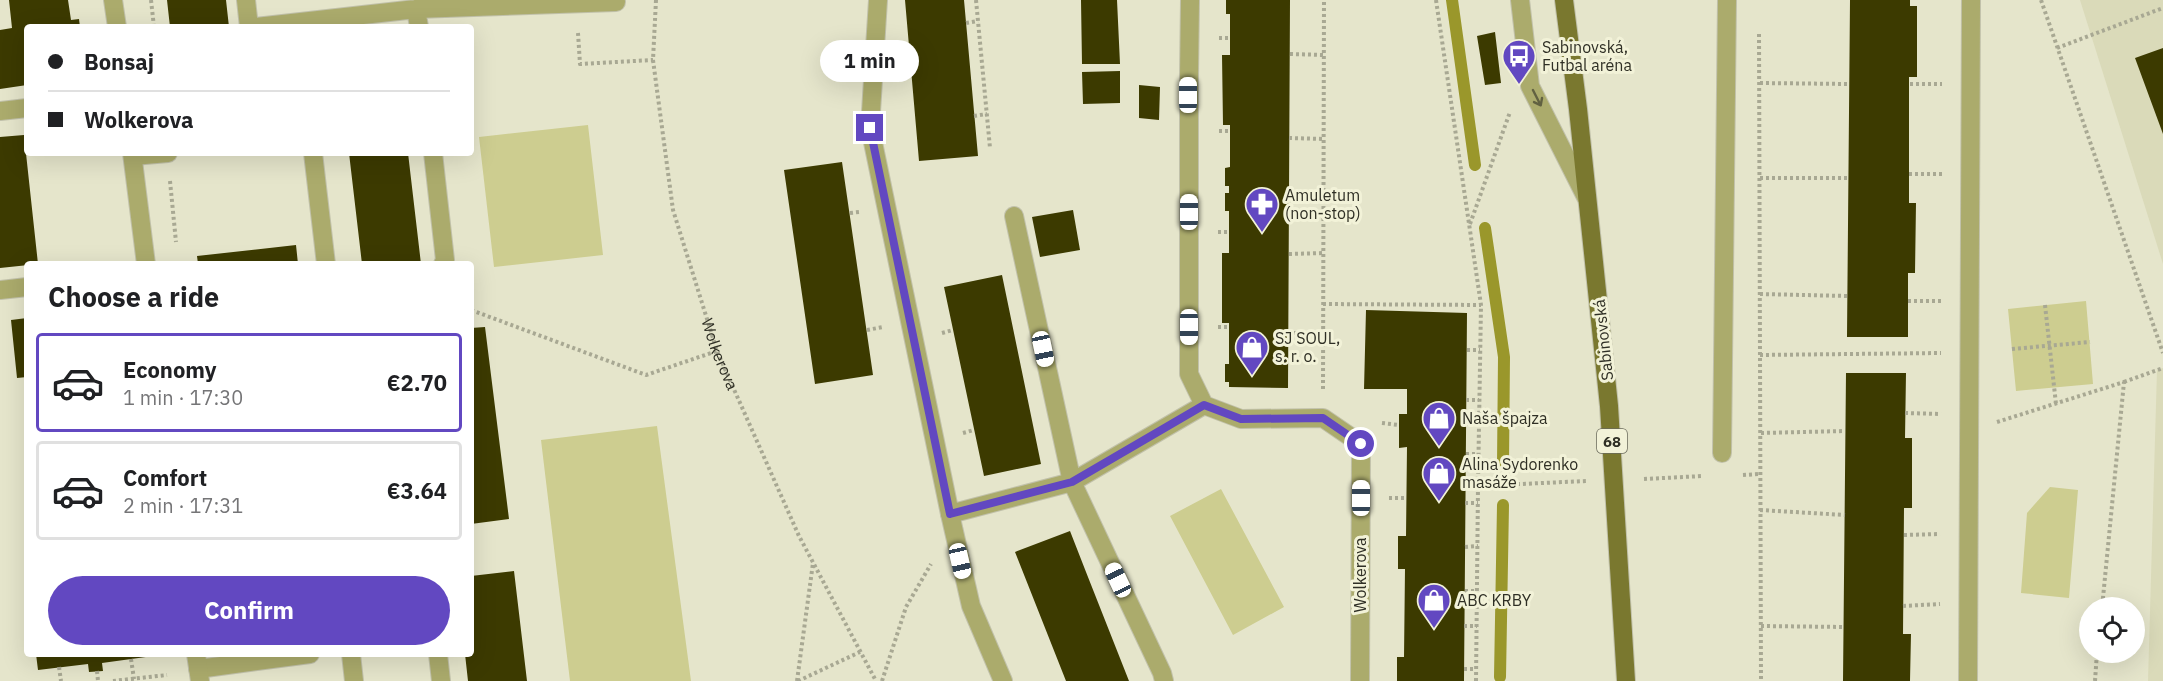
<!DOCTYPE html>
<meta charset="utf-8">
<style>
body{margin:0;font-family:"IBM Plex Sans",sans-serif;background:#f2f2f2;color:#202124;height:100vh;display:flex;flex-direction:column;font-size:22px;white-space:nowrap}
*{box-sizing:border-box;margin:0}
p{font-size:20px;color:#757577}
.icon{flex:none;width:33px;height:33px;fill:none;stroke:currentColor;stroke-width:2;stroke-linecap:round;stroke-linejoin:round}
.map{position:relative;flex:1;overflow:hidden}
.drawer{position:absolute;left:24px;top:261px;width:450px;height:396px;display:flex;flex-direction:column;background:#fff;border-radius:6px;box-shadow:0 6px 24px #0002}
.drawer>*{flex:none}
.guide{position:absolute;left:24px;top:24px;width:450px;height:132px;border-radius:6px;box-shadow:0 6px 24px #0002;display:grid;align-content:center;height:132px;padding:0 24px;background:#fff}
.buttons{position:absolute;left:2079px;top:597px;display:grid;gap:12px}
.buttons a{display:grid;place-items:center;width:66px;height:66px;border-radius:50%;background:#fff;box-shadow:0 6px 24px #0002;font-size:30px}
.end{position:absolute;width:27px;height:27px;margin:-14px;border:8px solid #6248c1;background:#fff;box-shadow:0 0 0 3px #fff}
.from{border-radius:50%}
.bubble{position:absolute;height:42px;border-radius:21px;background:#fff;box-shadow:0 6px 24px #0002;font-size:20px;font-weight:700;line-height:42px;text-align:center}
.car{position:absolute;width:18px;height:36px;margin:-18px -9px;border-radius:8px;box-shadow:0 0 4px 2px #0007;background:linear-gradient(#fff 24%,#345 0 40%,#fff 0 76%,#345 0 86%,#fff 0)}
.guide b{display:flex;align-items:center;gap:21px;height:57px;font-size:22px}
.guide b+b{border-top:2px solid #e0e0e0}
.guide i{width:15px;height:15px;background:#202124}
ul{padding:0;list-style:none}
li{display:flex;align-items:center;gap:18px;height:99px;margin:0 12px 9px;padding:0 12px;border:3px solid #e0e0e0;border-radius:6px}
li div{flex:1}
li b{display:block;font-size:22px}
li em{font-style:normal;font-weight:700}
li.current{border-color:#6248c1}
li>.icon{width:54px;height:54px;stroke-width:1.5}
h2{padding:0 24px;font-size:27px;line-height:72px}
.button{display:flex;gap:12px;margin-top:auto;padding:12px 24px}
.button a{flex:1;height:69px;border-radius:36px;background:#6248c1;color:#fff;font-size:24px;font-weight:700;line-height:69px;text-align:center}
.map>svg:first-child{display:block}
.built{fill:#dadab9}
.green{fill:#cdcd90}
.lines{fill:none;stroke-linecap:round;stroke-linejoin:round}
.stream{stroke:#9a972b;stroke-width:12}
.building{fill:#3c3a00}
.service-casing{stroke:#c1c1aa;stroke-width:20}
.minor-casing{stroke:#c1c1aa;stroke-width:20}
.primary-casing{stroke:#c1c1aa;stroke-width:20}
.path{stroke:#a8a893;stroke-width:4;stroke-dasharray:3 3;stroke-linecap:butt}
.service{stroke:#abab6c;stroke-width:18}
.minor{stroke:#abab6c;stroke-width:18}
.primary{stroke:#7a782f;stroke-width:18}
.oneway{stroke:#616141}
.route{stroke:#6248c1;stroke-width:8}
.labels{text-anchor:middle;dominant-baseline:central;stroke-width:6;stroke-linejoin:round;paint-order:stroke}
.shield{fill:#f2f2d8;stroke:#6a6a5b;stroke-width:1.5}
.shield-label{font-size:15px;font-weight:bold;fill:#2f2f25}
.poi-label{font-size:16px;fill:#2f2f25;stroke:#f2f2d8;text-anchor:start}
.street-label{font-size:16px;fill:#2f2f25;stroke:#f2f2d8}
</style>
<div class="map">
<svg width="2163" height="681" viewBox="0 0 2163 681">
<rect width="100%" height="100%" fill="#e5e5cb"/>
<!-- built -->
<path class="built" d="M2080,0H2163V264Z
M2163,368V681H2148L2157,370Z"/>
<!-- green -->
<path class="green" d="M588,125L603,255L494,267L479,137Z
M2086,301L2093,384L2016,391L2008,309Z
M657,426L691,681H570L541,440Z
M2050,487L2078,490L2069,598L2021,593L2027,513Z
M1221,489L1284,607L1233,635L1170,516Z"/>
<g class="lines">
<!-- stream -->
<path class="stream" d="M1452,0L1475,165
M1485,228L1504,357L1503,464
M1500,677L1503,505"/>
</g>
<!-- building -->
<path class="building" d="M9,0H68L71,20L79,19L80,27H27V85L0,89V30L12,28Z
M167,0H226L229,27H170Z
M905,0H964L978,156L919,161Z
M1081,0H1117L1120,64H1082Z
M1226,0H1290L1288,388L1229,387V382H1225V364H1229V323H1222V253H1229V211H1225V193H1229V186H1225V168L1230,167V125H1223L1222,55H1230V14H1226Z
M1850,0H1910V6H1917V77H1909V203H1916L1915,273H1908V337H1847Z
M1495,32L1501,83L1485,85L1477,36Z
M2163,48V134L2135,58Z
M1120,71V103L1083,104L1082,72Z
M1139,85L1160,87L1159,120L1139,118Z
M24,135L38,264L0,268V137Z
M349,153H408L421,264H362Z
M842,162L873,375L815,384L784,170Z
M1073,210L1080,250L1040,257L1032,217Z
M296,245L298,264H198L197,256Z
M1002,275L1041,464L984,476L944,287Z
M1366,310L1467,313L1464,681H1397V657H1404L1405,569H1398V536H1406L1407,447L1399,448V414H1407V389H1364Z
M27,318V377L17,378L11,320Z
M485,327L509,519L471,524V328Z
M1846,373H1906L1905,438H1912V508H1904L1903,634H1911L1910,681H1843Z
M1070,531L1086,572L1129,681H1066L1015,552Z
M514,571L527,681H468L465,654H471V576Z
M36,654H153V656L102,663L103,671L89,672L88,664L38,670Z"/>
<g class="lines">
<defs>
<path id="service" d="M246,0L249,27
M1190,0L1189,77V374L1204,405L1241,419L1323,418L1361,444L1360,681
M1520,0L1530,86L1586,197
M416,9L419,27
M256,27L416,9L616,2
M0,111L27,108
M313,153L326,264
M433,153L445,260L443,264
M133,156L168,153
M1014,216L1072,482L1162,673L1164,681
M0,290L27,287
M1722,453L1727,0
M950,514L1072,482L1204,405
M351,654L354,681
M438,654L441,681
M198,669L310,654"/>
<path id="minor" d="M113,0L117,27
M878,0L870,128L950,514L971,606L1003,681
M132,153L146,264
M196,654L200,681
M1968,681L1971,0"/>
<path id="primary" d="M1564,0L1578,109L1609,406L1626,681"/>
</defs>
<!-- service casing -->
<use href="#service" class="service-casing"/>
<!-- minor casing -->
<use href="#minor" class="minor-casing"/>
<!-- primary casing -->
<use href="#primary" class="primary-casing"/>
<!-- path -->
<g class="path">
<path d="M151,0L154,27"/>
<path id="s1" d="M656,0L653,60L673,210L717,351L799,536L876,681"/>
<path d="M976,0L990,148"/>
<path d="M1436,0L1481,305L1478,486"/>
<path d="M2041,0L2163,353"/>
<path d="M966,23L978,21"/>
<path d="M578,33L580,64L653,60"/>
<path d="M1759,34L1761,681"/>
<path d="M1219,38H1230"/>
<path d="M2057,48L2163,8"/>
<path d="M1290,54L1324,55"/>
<path d="M1760,83L1849,84"/>
<path d="M1910,84H1942"/>
<path d="M974,116L987,114"/>
<path d="M1219,131H1230"/>
<path d="M1289,138L1324,139"/>
<path d="M1909,174H1942"/>
<path d="M1760,178H1848"/>
<path d="M170,181L176,242"/>
<path d="M850,213L859,212"/>
<path d="M1470,224L1510,112"/>
<path d="M1218,232H1229"/>
<path d="M1289,254L1324,253"/>
<path d="M1760,294L1847,296"/>
<path d="M1908,301H1942"/>
<path d="M1323,304L1481,305"/>
<path d="M2045,305L2056,404"/>
<path d="M471,310L646,375L717,351"/>
<path d="M1218,327H1229"/>
<path d="M867,330L883,327"/>
<path d="M942,333L953,330"/>
<path d="M1288,333H1323"/>
<path d="M2012,349L2090,342"/>
<path d="M1467,350H1480"/>
<path d="M1760,355L1941,353"/>
<path d="M2124,382L2163,368"/>
<path d="M1323,389L1324,0"/>
<path d="M1466,400H1479"/>
<path d="M1905,413L1941,414"/>
<path d="M1997,422L2124,382L2102,608"/>
<path d="M1382,423L1399,425"/>
<path d="M1466,424H1479"/>
<path d="M963,433L974,430"/>
<path d="M1761,433L1845,431"/>
<path d="M1466,454H1478"/>
<path d="M1743,475L1760,474"/>
<path d="M1644,479L1703,476"/>
<path d="M1389,498H1406"/>
<path d="M1465,503H1478"/>
<path d="M1760,510L1845,515"/>
<path d="M1904,535L1940,534"/>
<path d="M1465,547L1478,546"/>
<path d="M1465,591H1477"/>
<path d="M1903,606L1940,604"/>
<path d="M1464,626H1477"/>
<path d="M1761,626L1844,627"/>
<path d="M131,659L134,679"/>
<path d="M59,667L61,681"/>
<path d="M1464,669H1476"/>
<path d="M97,671L98,681"/>
<path d="M113,681L167,675"/>
<path d="M797,681L813,563"/>
<path d="M798,681L860,652"/>
<path d="M882,681L906,607L931,564"/>
<path d="M1476,681L1478,486L1586,481"/>
<path d="M2095,681L2097,652"/>
</g>
<!-- service -->
<use href="#service" class="service"/>
<!-- minor -->
<use href="#minor" class="minor"/>
<!-- primary -->
<use href="#primary" class="primary"/>
</g>
<!-- one-way arrows -->
<defs><path id="oneway-shaft" d="M-6 0H5M1.5-3L5.5 0L1.5 3" fill="none" stroke-width="1.6" stroke-linecap="round" stroke-linejoin="round" transform="scale(1.5)"/></defs>
<use class="oneway" href="#oneway-shaft" transform="translate(1537 98) rotate(63)"/>
<g class="lines">
<!-- route -->
<path class="route" d="M870,128L950,514L1072,482L1204,405L1241,419L1323,418L1361,444"/>
</g>
<!-- icons -->
<defs>
<symbol id="bus-pin" viewBox="-11 -11 22 30"><path d="M0 17L-7.5 6A9.5 9.5 0 1 1 7.5 6Z" fill="#6248c1" stroke="#f2f2d8"/><path d="M-5-6H5V4H4V6H2V4H-2V6H-4V4H-5ZM-3.5-4V0h7V-4ZM-3.5 1.2v1.5H-2V1.2ZM2 1.2v1.5H3.5V1.2Z" fill="#fff"/></symbol>
<symbol id="pharmacy-pin" viewBox="-11 -11 22 30"><path d="M0 17L-7.5 6A9.5 9.5 0 1 1 7.5 6Z" fill="#6248c1" stroke="#f2f2d8"/><path d="M-2-6h4v4h4v4h-4v4h-4v-4h-4v-4h4Z" fill="#fff"/></symbol>
<symbol id="shop-pin" viewBox="-11 -11 22 30"><path d="M0 17L-7.5 6A9.5 9.5 0 1 1 7.5 6Z" fill="#6248c1" stroke="#f2f2d8"/><path d="M-5-2.5h2.3a2.7 3.5 0 0 1 5.4 0H5L5.5 6h-11ZM-1.5-2.5h3a1.5 2.3 0 0 0-3 0Z" fill="#fff"/></symbol>
</defs>
<g fill-rule="evenodd">
<use href="#bus-pin" x="1500" y="37" width="38" height="52"/>
<use href="#pharmacy-pin" x="1243" y="185" width="38" height="52"/>
<use href="#shop-pin" x="1233" y="328" width="38" height="52"/>
<use href="#shop-pin" x="1420" y="399" width="38" height="52"/>
<use href="#shop-pin" x="1420" y="454" width="38" height="52"/>
<use href="#shop-pin" x="1415" y="581" width="38" height="52"/>
</g>
<g class="labels">
<!-- shield labels -->
<rect class="shield" x="1597" y="429" width="30" height="24" rx="4.5"/>
<g class="shield-label">
<text x="1612" y="441">68</text>
</g>
<!-- poi labels -->
<g class="poi-label">
<text x="1542" y="47">Sabinovská,<tspan x="1542" dy="18">Futbal aréna</tspan></text>
<text x="1285" y="195">Amuletum<tspan x="1285" dy="18">(non-stop)</tspan></text>
<text x="1275" y="338">SJ SOUL,<tspan x="1275" dy="18">s. r. o.</tspan></text>
<text x="1462" y="418">Naša špajza</text>
<text x="1462" y="464">Alina Sydorenko<tspan x="1462" dy="18">masáže</tspan></text>
<text x="1457" y="600">ABC KRBY</text>
</g>
<!-- street labels -->
<g class="street-label">
<text transform="translate(1603 340) rotate(-96)">Sabinovská</text>
<text stroke="none"><textPath href="#s1" startOffset="363">Wolkerova</textPath></text>
<text transform="translate(1360 575) rotate(-90)">Wolkerova</text>
</g>
</g>
</svg>
<div class="buttons">
<a><svg class="icon" aria-label="locate" viewBox="0 0 24 24"><circle cx="12" cy="12" r="6"/><path d="M12 2v4M12 18v4M2 12h4M18 12h4"/></svg></a>
</div>
<i class="end from" style="left:1361px;top:444px"></i>
<i class="end" style="left:870px;top:128px"></i>
<div class="bubble" style="left:820px;top:40px;width:99px">1 min</div>
<i class="car" style="left:1188px;top:95px;rotate:0deg"></i>
<i class="car" style="left:1189px;top:212px;rotate:0deg"></i>
<i class="car" style="left:1189px;top:327px;rotate:180deg"></i>
<i class="car" style="left:1043px;top:349px;rotate:168deg"></i>
<i class="car" style="left:1361px;top:498px;rotate:0deg"></i>
<i class="car" style="left:960px;top:561px;rotate:167deg"></i>
<i class="car" style="left:1118px;top:580px;rotate:335deg"></i>
<div class="guide">
<b><i class="from"></i>Bonsaj</b>
<b><i></i>Wolkerova</b>
</div>
<section class="drawer">
<h2>Choose a ride</h2>
<ul>
<li class="current"><svg class="icon" aria-label="car" viewBox="0 0 24 24"><path d="M5 17H2v-5l4-1 3-4h7l3 4 3 1v5h-3M9 17h6M6 11h13"/><circle cx="7" cy="17" r="2"/><circle cx="17" cy="17" r="2"/></svg><div><b>Economy</b><p>1 min · 17:30</p></div><em>€2.70</em></li>
<li><svg class="icon" aria-label="car" viewBox="0 0 24 24"><path d="M5 17H2v-5l4-1 3-4h7l3 4 3 1v5h-3M9 17h6M6 11h13"/><circle cx="7" cy="17" r="2"/><circle cx="17" cy="17" r="2"/></svg><div><b>Comfort</b><p>2 min · 17:31</p></div><em>€3.64</em></li>
</ul>
<div class="button"><a>Confirm</a></div>
</section>
</div>
